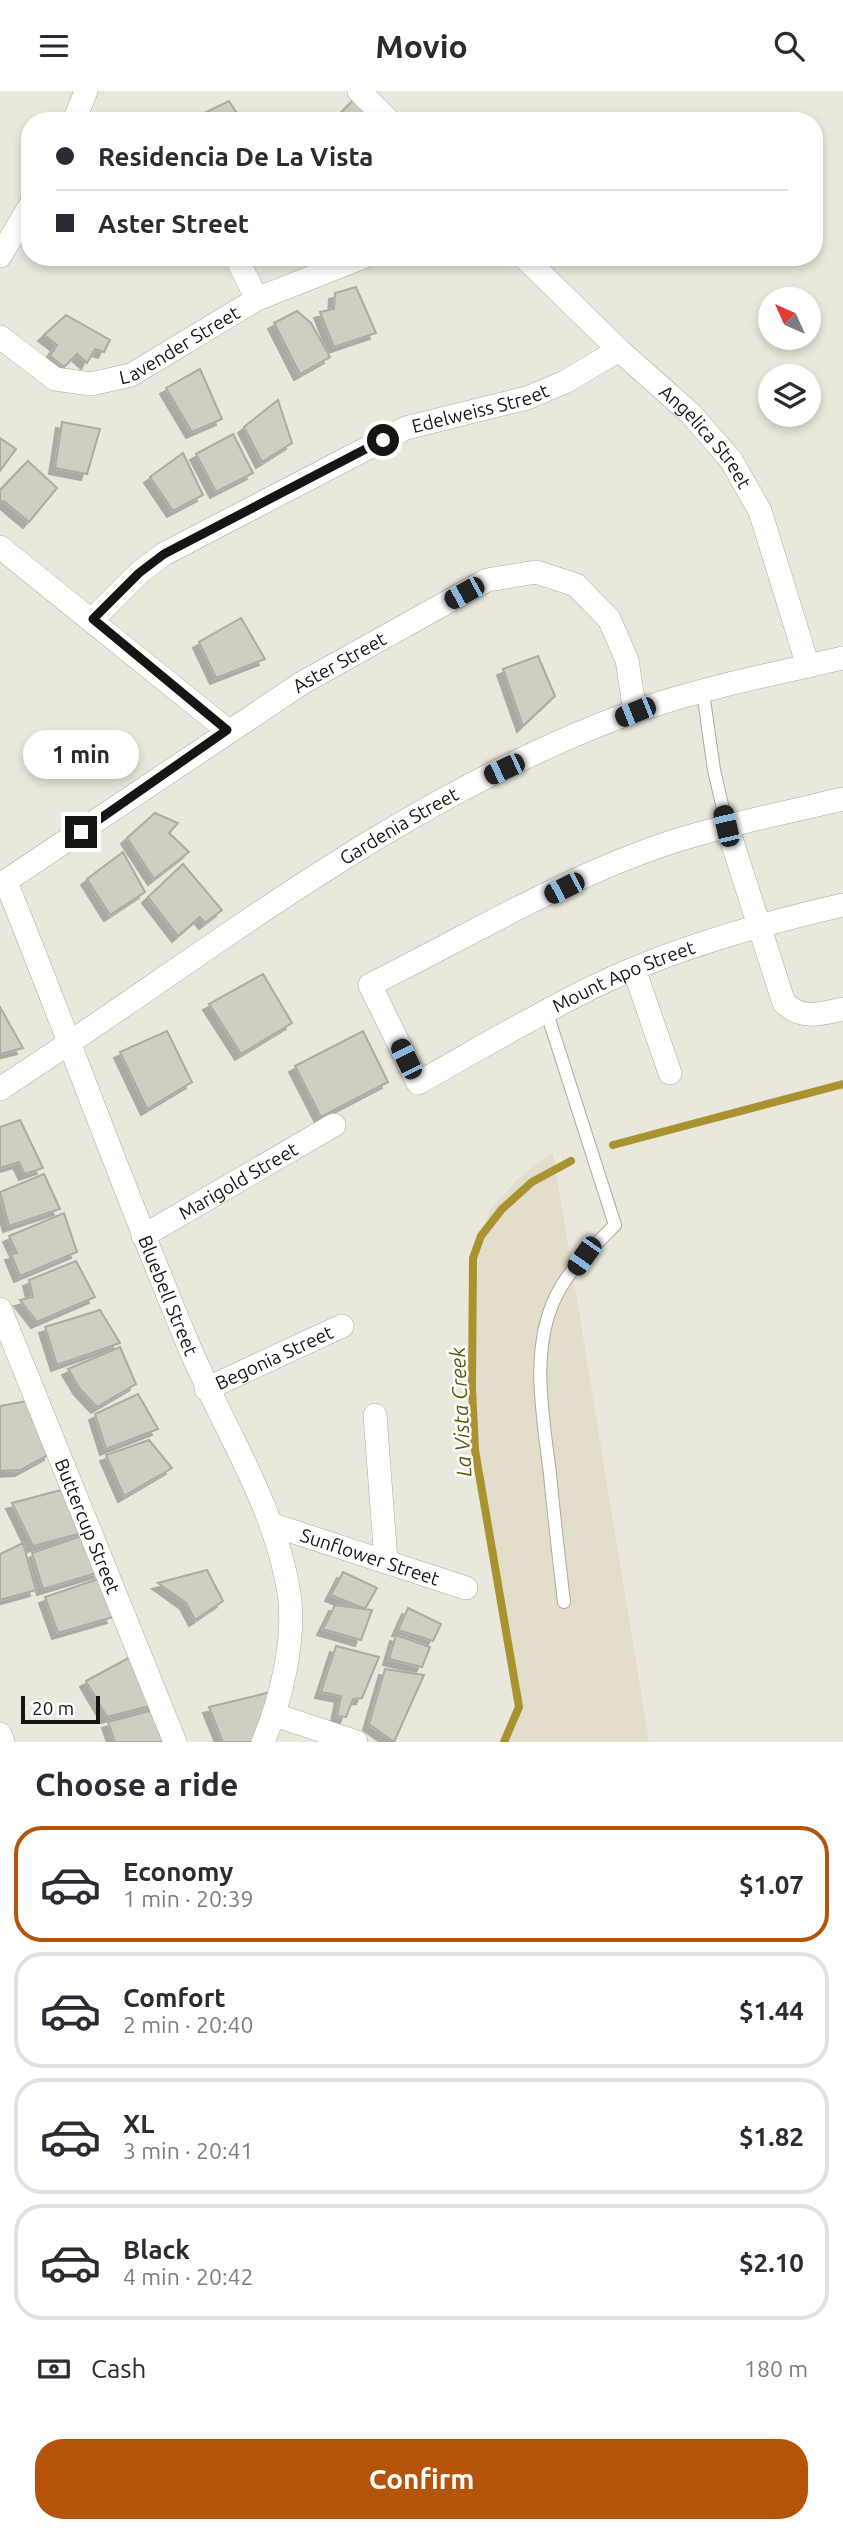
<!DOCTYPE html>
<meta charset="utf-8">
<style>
body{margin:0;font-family:Ubuntu,sans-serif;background:#f2f2f3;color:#2b2b33;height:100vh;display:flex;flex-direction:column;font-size:26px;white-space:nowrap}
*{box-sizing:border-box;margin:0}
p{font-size:23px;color:#7c7c81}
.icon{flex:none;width:38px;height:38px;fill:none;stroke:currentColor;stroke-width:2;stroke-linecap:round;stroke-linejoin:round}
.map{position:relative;height:1651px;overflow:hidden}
.side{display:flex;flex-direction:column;background:#fff;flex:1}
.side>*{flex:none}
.guide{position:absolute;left:21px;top:21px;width:802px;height:154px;border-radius:28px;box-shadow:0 4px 10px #0003;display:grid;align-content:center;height:154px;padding:0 35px;background:#fff}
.needle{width:46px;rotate:315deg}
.fabs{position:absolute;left:758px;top:196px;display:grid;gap:14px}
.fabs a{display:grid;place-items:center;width:63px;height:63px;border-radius:50%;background:#fff;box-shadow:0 4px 10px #0003;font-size:35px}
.scale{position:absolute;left:21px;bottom:18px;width:79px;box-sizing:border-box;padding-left:7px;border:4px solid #161511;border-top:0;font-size:19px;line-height:24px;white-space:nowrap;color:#161511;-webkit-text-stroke:5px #fff;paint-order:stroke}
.end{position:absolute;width:32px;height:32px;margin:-16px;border:9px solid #161511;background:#fff;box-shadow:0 0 0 4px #fff}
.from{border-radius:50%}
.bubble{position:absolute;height:49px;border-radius:24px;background:#fff;box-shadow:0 4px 10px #0003;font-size:23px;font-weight:700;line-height:49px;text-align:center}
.car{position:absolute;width:21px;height:42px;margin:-21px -10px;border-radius:9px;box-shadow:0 0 5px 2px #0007;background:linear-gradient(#222 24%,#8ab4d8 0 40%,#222 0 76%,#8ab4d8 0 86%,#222 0)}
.guide b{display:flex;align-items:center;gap:24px;height:66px;font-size:26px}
.guide b+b{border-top:2px solid #e1e1e2}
.guide i{width:18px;height:18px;background:#2b2b33}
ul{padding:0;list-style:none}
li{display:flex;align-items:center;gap:21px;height:116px;margin:0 14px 10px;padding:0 21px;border:4px solid #e1e1e2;border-radius:28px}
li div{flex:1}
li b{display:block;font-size:26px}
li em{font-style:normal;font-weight:700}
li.current{border-color:#b45309}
li>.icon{width:63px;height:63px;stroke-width:1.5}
h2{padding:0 35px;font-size:32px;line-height:84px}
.pay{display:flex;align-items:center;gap:18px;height:77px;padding:0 35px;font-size:26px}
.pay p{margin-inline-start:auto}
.primary-button{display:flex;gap:14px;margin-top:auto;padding:14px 35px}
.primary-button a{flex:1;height:80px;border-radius:28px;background:#b45309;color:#fff;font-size:28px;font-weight:700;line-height:80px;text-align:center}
header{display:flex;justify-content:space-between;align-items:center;height:91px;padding:0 35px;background:#fff;font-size:32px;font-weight:700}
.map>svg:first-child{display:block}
.built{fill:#e2decb}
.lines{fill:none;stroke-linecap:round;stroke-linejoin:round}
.stream{stroke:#a99330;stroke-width:8}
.building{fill:#d0cdc2;stroke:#adaba1;stroke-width:2;filter:url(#shadow)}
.lane-casing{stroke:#adaba0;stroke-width:14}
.street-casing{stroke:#adaba0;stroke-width:24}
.lane{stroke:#fff;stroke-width:12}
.street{stroke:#fff;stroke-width:23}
.route{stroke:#161511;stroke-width:9}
.labels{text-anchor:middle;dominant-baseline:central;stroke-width:5;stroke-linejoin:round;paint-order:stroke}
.street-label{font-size:19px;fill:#161511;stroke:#fff}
.water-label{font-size:21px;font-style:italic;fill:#645508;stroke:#fff}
</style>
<header><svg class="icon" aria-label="menu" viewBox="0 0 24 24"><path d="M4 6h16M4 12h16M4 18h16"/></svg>Movio<svg class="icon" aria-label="search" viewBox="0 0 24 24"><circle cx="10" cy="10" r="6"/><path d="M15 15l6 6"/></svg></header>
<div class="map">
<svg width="843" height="1651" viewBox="0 0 843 1651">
<defs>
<filter id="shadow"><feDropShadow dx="-6" dy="6" stdDeviation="0" flood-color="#0004"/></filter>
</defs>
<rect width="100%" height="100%" fill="#eae7dc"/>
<!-- built -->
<path class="built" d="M553,1062L649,1651H504L519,1616L475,1359L472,1297L473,1167L490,1119L519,1087Z"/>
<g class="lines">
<!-- stream -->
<path class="stream" d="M613,1054L843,993
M504,1651L519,1616L475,1359L472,1297L473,1167L481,1145L502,1118L532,1091L571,1070"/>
</g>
<!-- building -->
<path class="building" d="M354,8L375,30H333Z
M229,10L242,30H188Z
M356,196L376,242L334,256L320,221L334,218L335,202Z
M297,220L311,232L330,266L300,283L274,232Z
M66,224L110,249L104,261L95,258L87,272L77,263L64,276L50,265L57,254L44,244Z
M200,278L222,328L192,341L166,297Z
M278,309L292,352L262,371L244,336Z
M62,331L100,338L87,383L55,377Z
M233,343L253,382L216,401L196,363Z
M0,347L16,358L0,380Z
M183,362L203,404L173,420L150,386Z
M28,370L57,397L29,431L5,411L0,410V399Z
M241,527L265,568L216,587L199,551Z
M538,565L555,605L523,635L503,578Z
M155,722L178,732L169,742L189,761L154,788L127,747Z
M123,761L145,801L110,824L87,788Z
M183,773L222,819L205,832L200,826L178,845L148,806Z
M263,883L292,932L241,963L209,913Z
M0,916L23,957L0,963Z
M167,940L192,991L147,1018L120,961Z
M363,940L388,991L321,1026L295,975Z
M20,1029L43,1077L25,1083L19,1071L0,1077V1036Z
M44,1083L60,1118L9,1135L0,1101Z
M64,1122L77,1161L20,1185L11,1163L17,1162L9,1145Z
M76,1170L95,1206L37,1231L20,1209L33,1206L29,1189Z
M100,1219L120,1252L57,1274L45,1236Z
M120,1256L136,1293L97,1316L80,1298L68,1278Z
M138,1303L158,1338L106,1358L95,1323Z
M28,1310L50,1363L21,1379L0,1380V1315Z
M149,1349L172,1377L124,1405L106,1364Z
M65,1398L86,1441L33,1455L12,1412Z
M81,1445L100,1481L43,1498L32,1462Z
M23,1452L36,1499L0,1509V1463Z
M207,1479L223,1510L195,1529L186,1512L158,1492Z
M343,1481L377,1497L365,1518L331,1504Z
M98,1488L113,1526L58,1542L45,1506Z
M335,1514L372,1519L361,1549L323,1538Z
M408,1517L441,1533L433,1550L398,1539Z
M396,1544L430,1556L422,1576L389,1568Z
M336,1555L379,1566L362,1607L353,1608L346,1626L337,1625L341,1605L321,1601Z
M136,1563L157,1613L107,1626L86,1590Z
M385,1578L424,1584L394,1651L369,1633Z
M271,1601L256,1651H223L209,1616Z
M157,1618L171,1651H115L108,1631Z"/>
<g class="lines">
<defs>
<path id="lane" d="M703,601L714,679L727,735
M546,919L615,1134C594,1155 571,1176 557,1203C529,1258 543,1325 550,1383C554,1426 559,1468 564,1511"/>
<g id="street">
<path d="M359,0L389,30"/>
<path d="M74,30L86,0"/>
<path d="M0,165L30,115"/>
<path d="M236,166L257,208"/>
<path id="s1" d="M524,166L619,259L691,323L731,369L760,420L808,575"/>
<path id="s2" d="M0,246L55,288L91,293L131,284L257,208L363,166"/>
<path d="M0,456L227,639"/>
<path id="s3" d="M93,528L139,482L164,463L406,337L527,307L565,291L619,259"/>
<path id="s4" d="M843,708C776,724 707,737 643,761C549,796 460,849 370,894L418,992C475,960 532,926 591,897C671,858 757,834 843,814"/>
<path d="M727,735L784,912C802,929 821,923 843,918"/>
<path id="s5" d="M6,791C68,944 124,1100 188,1253C222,1335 275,1413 289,1502C296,1548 281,1609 263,1651"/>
<path id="s6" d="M0,794L302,592L487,489L536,481L576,494L609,528L627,569L635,621"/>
<path d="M634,878L670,982"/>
<path id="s7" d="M0,998C206,864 400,706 633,621C701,597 773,583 843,567"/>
<path id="s8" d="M143,1145L334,1034"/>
<path id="s9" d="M0,1218L175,1651"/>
<path id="s10" d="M206,1298L342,1235"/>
<path d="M375,1324L386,1470"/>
<path id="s11" d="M273,1434L466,1497"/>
<path d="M275,1624L356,1651"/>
<path d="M0,1643L3,1651"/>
</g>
</defs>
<!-- lane casing -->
<use href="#lane" class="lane-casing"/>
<!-- street casing -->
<use href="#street" class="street-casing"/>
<!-- lane -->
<use href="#lane" class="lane"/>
<!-- street -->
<use href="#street" class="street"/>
</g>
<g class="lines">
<!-- route -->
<path class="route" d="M81,741L227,639L93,528L139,482L164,463L383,349"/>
</g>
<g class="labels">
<!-- street labels -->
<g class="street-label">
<text stroke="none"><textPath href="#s2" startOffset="203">Lavender Street</textPath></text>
<text stroke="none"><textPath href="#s3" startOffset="446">Edelweiss Street</textPath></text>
<text stroke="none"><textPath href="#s1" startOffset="256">Angelica Street</textPath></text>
<text stroke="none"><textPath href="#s6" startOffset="406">Aster Street</textPath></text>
<text stroke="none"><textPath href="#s7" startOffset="478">Gardenia Street</textPath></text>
<text stroke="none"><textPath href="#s4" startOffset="852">Mount Apo Street</textPath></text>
<text stroke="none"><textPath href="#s8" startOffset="110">Marigold Street</textPath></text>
<text stroke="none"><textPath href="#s5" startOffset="444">Bluebell Street</textPath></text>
<text stroke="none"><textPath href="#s10" startOffset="75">Begonia Street</textPath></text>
<text stroke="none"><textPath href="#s9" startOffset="234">Buttercup Street</textPath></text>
<text stroke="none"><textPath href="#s11" startOffset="102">Sunflower Street</textPath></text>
</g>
<!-- water labels -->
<g class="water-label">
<text transform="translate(460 1321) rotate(-93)">La Vista Creek</text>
</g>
</g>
</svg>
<div class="fabs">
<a><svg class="needle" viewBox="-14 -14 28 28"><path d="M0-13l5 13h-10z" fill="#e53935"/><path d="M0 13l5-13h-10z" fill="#7c7c81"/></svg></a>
<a><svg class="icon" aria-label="layers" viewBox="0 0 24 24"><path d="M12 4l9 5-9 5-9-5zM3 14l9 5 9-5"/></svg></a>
</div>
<div class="scale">20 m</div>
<i class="end from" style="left:383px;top:349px"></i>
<i class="end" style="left:81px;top:741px"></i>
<div class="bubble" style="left:23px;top:639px;width:116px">1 min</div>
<i class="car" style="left:464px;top:502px;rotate:241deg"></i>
<i class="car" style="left:635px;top:621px;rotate:248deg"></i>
<i class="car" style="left:504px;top:678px;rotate:245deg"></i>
<i class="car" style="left:726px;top:735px;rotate:347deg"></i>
<i class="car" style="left:564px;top:797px;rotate:243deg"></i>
<i class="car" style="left:406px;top:968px;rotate:334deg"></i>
<i class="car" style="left:584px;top:1165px;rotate:215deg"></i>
<div class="guide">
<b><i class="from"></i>Residencia De La Vista</b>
<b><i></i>Aster Street</b>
</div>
</div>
<section class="side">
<h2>Choose a ride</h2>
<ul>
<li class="current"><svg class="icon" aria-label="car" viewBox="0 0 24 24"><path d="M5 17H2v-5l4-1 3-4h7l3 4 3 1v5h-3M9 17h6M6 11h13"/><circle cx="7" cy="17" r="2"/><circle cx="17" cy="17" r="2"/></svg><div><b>Economy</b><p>1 min · 20:39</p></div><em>$1.07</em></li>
<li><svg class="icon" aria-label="car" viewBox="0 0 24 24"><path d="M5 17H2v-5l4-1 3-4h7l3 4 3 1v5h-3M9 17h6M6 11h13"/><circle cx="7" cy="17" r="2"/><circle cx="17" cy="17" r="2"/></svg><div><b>Comfort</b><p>2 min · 20:40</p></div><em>$1.44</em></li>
<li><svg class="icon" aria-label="car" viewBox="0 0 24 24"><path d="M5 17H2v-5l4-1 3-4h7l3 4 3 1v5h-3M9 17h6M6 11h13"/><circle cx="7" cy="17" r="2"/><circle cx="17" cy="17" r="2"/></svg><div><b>XL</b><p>3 min · 20:41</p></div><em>$1.82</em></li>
<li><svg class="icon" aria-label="car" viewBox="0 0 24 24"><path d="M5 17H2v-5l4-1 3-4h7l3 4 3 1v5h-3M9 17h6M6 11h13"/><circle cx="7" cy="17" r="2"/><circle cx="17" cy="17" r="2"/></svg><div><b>Black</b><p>4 min · 20:42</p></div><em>$2.10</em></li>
</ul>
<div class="pay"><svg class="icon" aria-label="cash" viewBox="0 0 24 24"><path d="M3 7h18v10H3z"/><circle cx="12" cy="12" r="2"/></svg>Cash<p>180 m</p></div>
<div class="primary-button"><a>Confirm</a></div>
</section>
